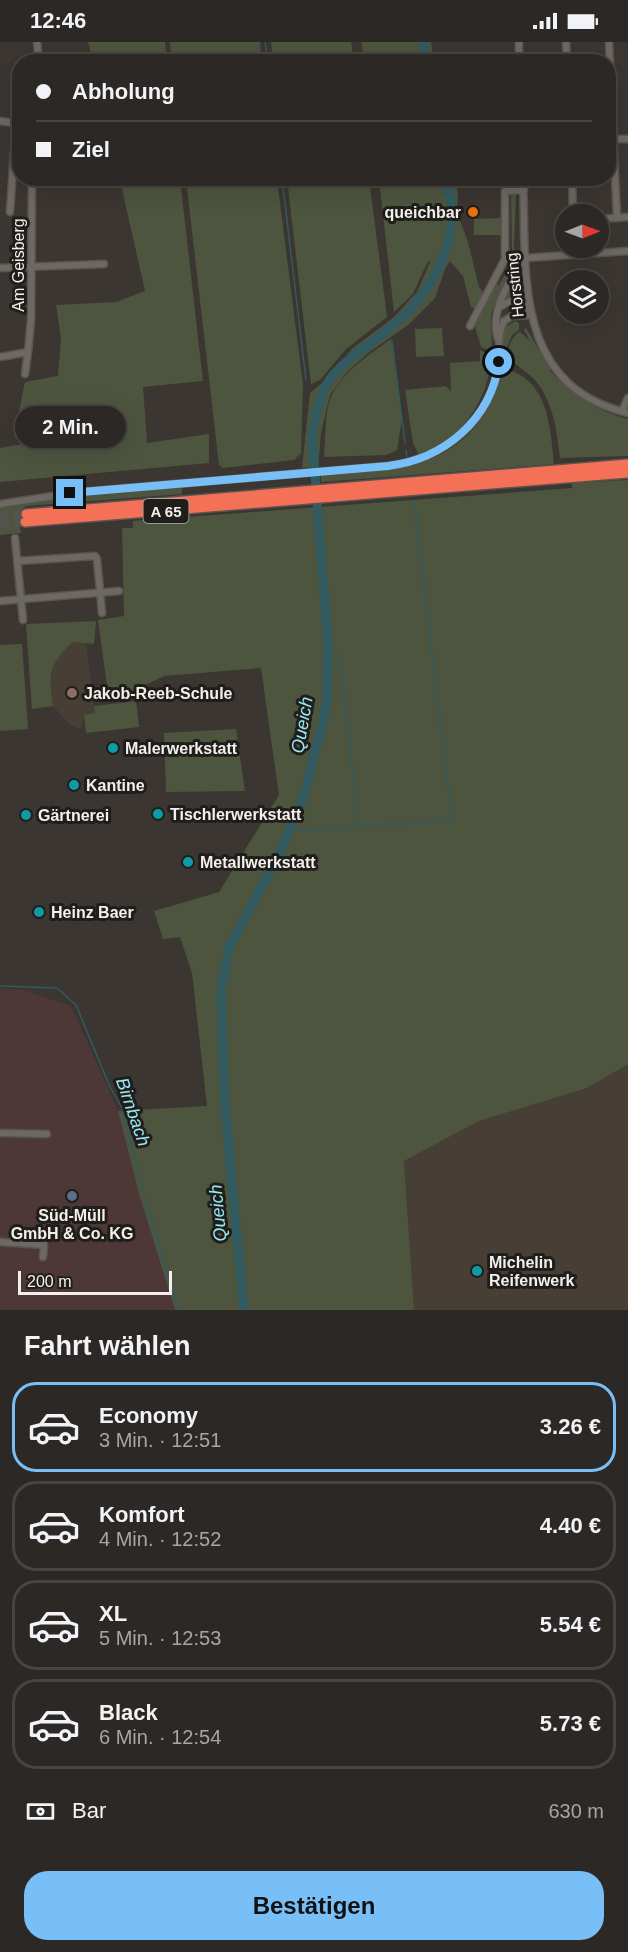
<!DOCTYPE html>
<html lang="de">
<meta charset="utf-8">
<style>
body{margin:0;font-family:Arial,sans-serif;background:#383432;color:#f1f3f6;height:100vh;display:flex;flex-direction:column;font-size:22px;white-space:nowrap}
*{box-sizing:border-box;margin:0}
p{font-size:20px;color:#a6a6a7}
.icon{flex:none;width:33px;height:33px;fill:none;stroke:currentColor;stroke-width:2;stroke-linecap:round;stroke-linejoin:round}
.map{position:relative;height:1268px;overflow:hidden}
.side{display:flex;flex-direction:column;background:#2c2825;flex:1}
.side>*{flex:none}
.top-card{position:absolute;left:12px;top:12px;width:604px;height:132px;border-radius:24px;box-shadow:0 6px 24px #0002,0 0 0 2px #484442;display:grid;align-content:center;height:132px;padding:0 24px;background:#2c2825}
.needle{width:39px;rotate:89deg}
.tools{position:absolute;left:555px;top:162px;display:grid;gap:12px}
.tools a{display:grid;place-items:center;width:54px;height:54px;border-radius:50%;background:#2c2825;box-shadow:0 6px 24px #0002,0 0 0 2px #484442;font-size:30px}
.scale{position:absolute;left:18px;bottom:15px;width:154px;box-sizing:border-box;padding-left:6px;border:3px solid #f2efec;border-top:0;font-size:16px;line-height:21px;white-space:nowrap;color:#f2efec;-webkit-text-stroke:4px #201e1b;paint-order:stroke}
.end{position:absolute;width:27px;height:27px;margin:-14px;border:8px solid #78bff7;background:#111;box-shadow:0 0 0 3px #111}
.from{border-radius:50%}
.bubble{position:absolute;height:42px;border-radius:21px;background:#2c2825;box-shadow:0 6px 24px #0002,0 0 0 2px #484442;font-size:20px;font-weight:700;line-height:42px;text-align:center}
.top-card b{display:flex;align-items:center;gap:21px;height:57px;font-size:22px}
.top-card b+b{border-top:2px solid #484442}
.top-card i{width:15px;height:15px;background:#f1f3f6}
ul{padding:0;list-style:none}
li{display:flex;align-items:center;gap:18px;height:90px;margin:0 12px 9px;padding:0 12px;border:3px solid #484442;border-radius:24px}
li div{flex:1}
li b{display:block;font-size:22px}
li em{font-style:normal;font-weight:700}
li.current{border-color:#78bff7}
li>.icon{width:54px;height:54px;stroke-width:1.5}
h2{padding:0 24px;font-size:27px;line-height:72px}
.pay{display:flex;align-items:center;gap:15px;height:66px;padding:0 24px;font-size:22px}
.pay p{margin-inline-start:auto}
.primary-button{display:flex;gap:12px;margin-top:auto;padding:12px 24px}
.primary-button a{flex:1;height:69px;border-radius:24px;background:#78bff7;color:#111;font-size:24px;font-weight:700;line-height:69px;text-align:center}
.status{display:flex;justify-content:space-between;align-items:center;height:42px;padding:0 30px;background:#2c2825;direction:ltr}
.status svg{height:16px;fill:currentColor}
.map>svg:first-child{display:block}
.commercial{fill:#4d3837}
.built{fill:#473e35}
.green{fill:#4d553f}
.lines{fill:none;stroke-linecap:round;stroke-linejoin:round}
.stream{stroke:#315b61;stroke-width:1.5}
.river{stroke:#315b61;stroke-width:9}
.highway-tunnel{stroke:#56524d;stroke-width:9;stroke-dasharray:9 4.5;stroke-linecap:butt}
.minor-casing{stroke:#585450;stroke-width:9}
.highway-casing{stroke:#585450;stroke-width:12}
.minor{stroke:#6e6863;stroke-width:6}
.highway{stroke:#f47056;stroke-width:9}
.route{stroke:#78bff7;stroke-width:8}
.food-dot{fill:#e8710a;stroke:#201e1b;stroke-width:2}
.education-dot{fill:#8d6e63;stroke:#201e1b;stroke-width:2}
.culture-dot{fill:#0f9aa8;stroke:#201e1b;stroke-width:2}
.service-dot{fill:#5c6f8a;stroke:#201e1b;stroke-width:2}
.labels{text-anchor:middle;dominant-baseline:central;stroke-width:6;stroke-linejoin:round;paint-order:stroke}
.shield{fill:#201e1b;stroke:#b3b0ad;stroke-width:1.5}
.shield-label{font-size:15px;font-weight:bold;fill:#f2efec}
.poi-label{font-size:16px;font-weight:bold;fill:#f2efec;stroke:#201e1b;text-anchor:start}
.street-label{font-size:16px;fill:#f2efec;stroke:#201e1b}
.water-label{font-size:18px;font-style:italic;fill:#99e7f3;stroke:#201e1b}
</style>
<div class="status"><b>12:46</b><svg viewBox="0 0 49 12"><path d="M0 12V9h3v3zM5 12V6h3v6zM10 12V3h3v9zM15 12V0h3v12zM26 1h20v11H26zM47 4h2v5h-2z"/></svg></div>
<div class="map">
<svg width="628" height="1268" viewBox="0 0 628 1268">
<rect width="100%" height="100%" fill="#3b3631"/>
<!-- commercial -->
<path class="commercial" d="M0,946L22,948L71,964L118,1069L139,1152L175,1268H0Z"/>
<!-- built -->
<path class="built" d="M73,600L86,601L95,671L84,673L81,687L70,683L53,664L49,639L57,615Z
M625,1022H628V1268H414L404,1119L479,1079L587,1046Z"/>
<!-- green -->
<path class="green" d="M88,0H165L167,19H93Z
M170,0H260L262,19H172Z
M271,0H351L354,19H273Z
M361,0H431L434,19H364Z
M122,136L180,137L203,339L143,345L147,401L209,392V421L0,440V406L23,402L14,394L25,340L58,334L61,296L56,263L116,260L145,249L120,138Z
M186,137H277L303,343L301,411L294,418L223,426L219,423Z
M287,137H369L387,275L346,307L320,338L311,342Z
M379,137H455L458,152L457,170L468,200L479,245L484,251L475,267L471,265L463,234L450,219L445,227L435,256L408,283L368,311L347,330L330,353L321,391L318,425L302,426L310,351L322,341L353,306L394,275L417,250L431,218L427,221L413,252L394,270Z
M511,152H516L513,227L491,271L492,309L481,305L474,281L495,242L499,243L511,220L512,209Z
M502,176V193H474V177Z
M525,216L530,269L523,262H503V255Z
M516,279L519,281V288L512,293L504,313L502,292L505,285Z
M442,286L444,314L416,315L415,287Z
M526,286L550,327V329C572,351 597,370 628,377V414L560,416C557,389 553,357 533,336C525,328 514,323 508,314C508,304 511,295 520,290L530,299L524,288Z
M391,297L402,377L397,408L386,413L324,415C326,397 324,372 331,355C342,330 370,312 391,297Z
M480,308L492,314C487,360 463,397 419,413L413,401L405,348L446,344L451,350L450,321L480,319Z
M507,328C548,337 551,388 554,422L321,440V434C384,427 446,432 485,371C493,358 498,343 504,329Z
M628,438V1022L587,1046L479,1079L404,1119L414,1268H175L139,1152L118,1069L207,1064L192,931L180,895L163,897L154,869L219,850L279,753L261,626L164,634L133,649L108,651L98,578L124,574L122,486H133V479L572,446V441Z
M182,445V452L26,464C8,477 19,475 21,491L0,493V466L48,457Z
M96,579L94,602L73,600C49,622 48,632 53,664L32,667L26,582Z
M22,602L28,687L0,689V603Z
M136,659L139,685L86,691L84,673L95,671L94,664Z
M236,687L245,749L166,750L164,691Z"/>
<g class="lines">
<!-- stream -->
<path class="stream" d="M265,0L268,20
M282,136L306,338
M392,299L405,401
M406,408L407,415
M339,608L359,785
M299,789L452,778L414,459
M289,790H290
M0,944L57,946L76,963L110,1045L122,1066L145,1156L178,1268"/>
<!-- river -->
<path class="river" d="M424,0L427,20
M244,1268L225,1066L221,949L229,905L278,815L303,756L323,680L327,656L328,603L312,393C316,375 318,357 328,340C337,325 367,303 383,292C421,263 453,218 452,168C451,158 448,147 446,136"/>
<!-- highway-tunnel -->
<path class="highway-tunnel" d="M0,474L26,472
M0,482L25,480"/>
<defs>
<path id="minor" d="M37,0L39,20
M519,0V20
M566,0L567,20
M609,0L617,176
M0,79L20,82
M609,97H628
M523,136C527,229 511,343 628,371
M572,136L573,172
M10,170L16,81
M598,177L628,175
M525,216L628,209
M0,226L104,222
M500,265C511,256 521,259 530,269
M470,284L505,217V149L524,148
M498,297C489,269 509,239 525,216
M0,315L28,310L31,278L32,136
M25,332L28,310
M622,369L628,356
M0,462L80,450L388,424C441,417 486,383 498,329C501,313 496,294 504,279L512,274L531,273
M15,496L23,578
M17,519L95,514L97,517L102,571
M0,559L119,549
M0,1091L47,1092
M0,1200L44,1203L43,1215"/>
<path id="highway" d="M26,472L628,422
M25,480L628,431"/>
</defs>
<!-- minor casing -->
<use href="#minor" class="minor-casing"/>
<!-- highway casing -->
<use href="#highway" class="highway-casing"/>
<!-- minor -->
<use href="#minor" class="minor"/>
<!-- highway -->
<use href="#highway" class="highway"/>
</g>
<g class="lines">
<!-- route -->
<path class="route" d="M70,451L388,424C444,417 491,378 499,320"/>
</g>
<!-- markers -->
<circle class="food-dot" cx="473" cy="170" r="6"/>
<circle class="education-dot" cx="72" cy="651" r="6"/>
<g class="culture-dot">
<circle cx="113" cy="706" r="6"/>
<circle cx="74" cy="743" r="6"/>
<circle cx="158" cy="772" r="6"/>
<circle cx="26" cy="773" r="6"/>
<circle cx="188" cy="820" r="6"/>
<circle cx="39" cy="870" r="6"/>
<circle cx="477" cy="1229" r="6"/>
</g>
<circle class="service-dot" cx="72" cy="1154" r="6"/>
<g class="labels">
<!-- shield labels -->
<rect class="shield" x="143.5" y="457" width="45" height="24" rx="4.5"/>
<g class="shield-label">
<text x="166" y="469">A 65</text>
</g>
<!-- poi labels -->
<g class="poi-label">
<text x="461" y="170" text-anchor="end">queichbar</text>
<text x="84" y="651">Jakob-Reeb-Schule</text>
<text x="125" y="706">Malerwerkstatt</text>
<text x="86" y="743">Kantine</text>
<text x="170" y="772">Tischlerwerkstatt</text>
<text x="38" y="773">Gärtnerei</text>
<text x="200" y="820">Metallwerkstatt</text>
<text x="51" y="870">Heinz Baer</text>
<text x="72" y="1173" text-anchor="middle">Süd-Müll<tspan x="72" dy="18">GmbH &amp; Co. KG</tspan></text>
<text x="489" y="1220">Michelin<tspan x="489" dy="18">Reifenwerk</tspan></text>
</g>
<!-- street labels -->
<g class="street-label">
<text transform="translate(18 223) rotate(-90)">Am Geisberg</text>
<text transform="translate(515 243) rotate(-96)">Horstring</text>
</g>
<!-- water labels -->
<g class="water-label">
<text transform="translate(302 683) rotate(-80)">Queich</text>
<text transform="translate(133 1070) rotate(71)">Birnbach</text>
<text transform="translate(218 1171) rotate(-95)">Queich</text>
</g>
</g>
</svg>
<div class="tools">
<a><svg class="needle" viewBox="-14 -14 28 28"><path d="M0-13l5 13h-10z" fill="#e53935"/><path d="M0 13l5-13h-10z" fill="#a6a6a7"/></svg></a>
<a><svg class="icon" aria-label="layers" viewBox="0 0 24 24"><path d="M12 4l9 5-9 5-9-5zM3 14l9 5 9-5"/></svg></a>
</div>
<div class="scale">200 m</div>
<i class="end from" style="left:499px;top:320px"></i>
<i class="end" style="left:70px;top:451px"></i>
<div class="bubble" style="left:15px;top:364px;width:111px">2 Min.</div>
<div class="top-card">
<b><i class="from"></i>Abholung</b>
<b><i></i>Ziel</b>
</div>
</div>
<section class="side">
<h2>Fahrt wählen</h2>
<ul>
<li class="current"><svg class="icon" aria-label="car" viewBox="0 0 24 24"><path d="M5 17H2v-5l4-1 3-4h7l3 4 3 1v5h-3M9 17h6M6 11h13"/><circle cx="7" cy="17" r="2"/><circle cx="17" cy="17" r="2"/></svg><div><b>Economy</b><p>3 Min. · 12:51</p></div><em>3.26 €</em></li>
<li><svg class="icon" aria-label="car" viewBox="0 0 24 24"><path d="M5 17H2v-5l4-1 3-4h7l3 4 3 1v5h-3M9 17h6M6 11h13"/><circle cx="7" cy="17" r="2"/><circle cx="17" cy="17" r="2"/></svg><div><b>Komfort</b><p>4 Min. · 12:52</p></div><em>4.40 €</em></li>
<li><svg class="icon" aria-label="car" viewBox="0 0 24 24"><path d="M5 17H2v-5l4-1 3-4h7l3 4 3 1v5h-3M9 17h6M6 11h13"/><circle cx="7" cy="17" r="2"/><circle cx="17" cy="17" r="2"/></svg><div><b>XL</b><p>5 Min. · 12:53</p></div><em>5.54 €</em></li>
<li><svg class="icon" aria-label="car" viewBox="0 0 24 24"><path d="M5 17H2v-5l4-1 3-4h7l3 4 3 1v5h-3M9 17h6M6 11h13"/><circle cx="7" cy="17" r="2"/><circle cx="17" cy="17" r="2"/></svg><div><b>Black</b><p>6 Min. · 12:54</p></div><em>5.73 €</em></li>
</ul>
<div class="pay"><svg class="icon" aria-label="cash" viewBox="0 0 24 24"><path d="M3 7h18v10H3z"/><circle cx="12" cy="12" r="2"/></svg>Bar<p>630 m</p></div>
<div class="primary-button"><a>Bestätigen</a></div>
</section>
